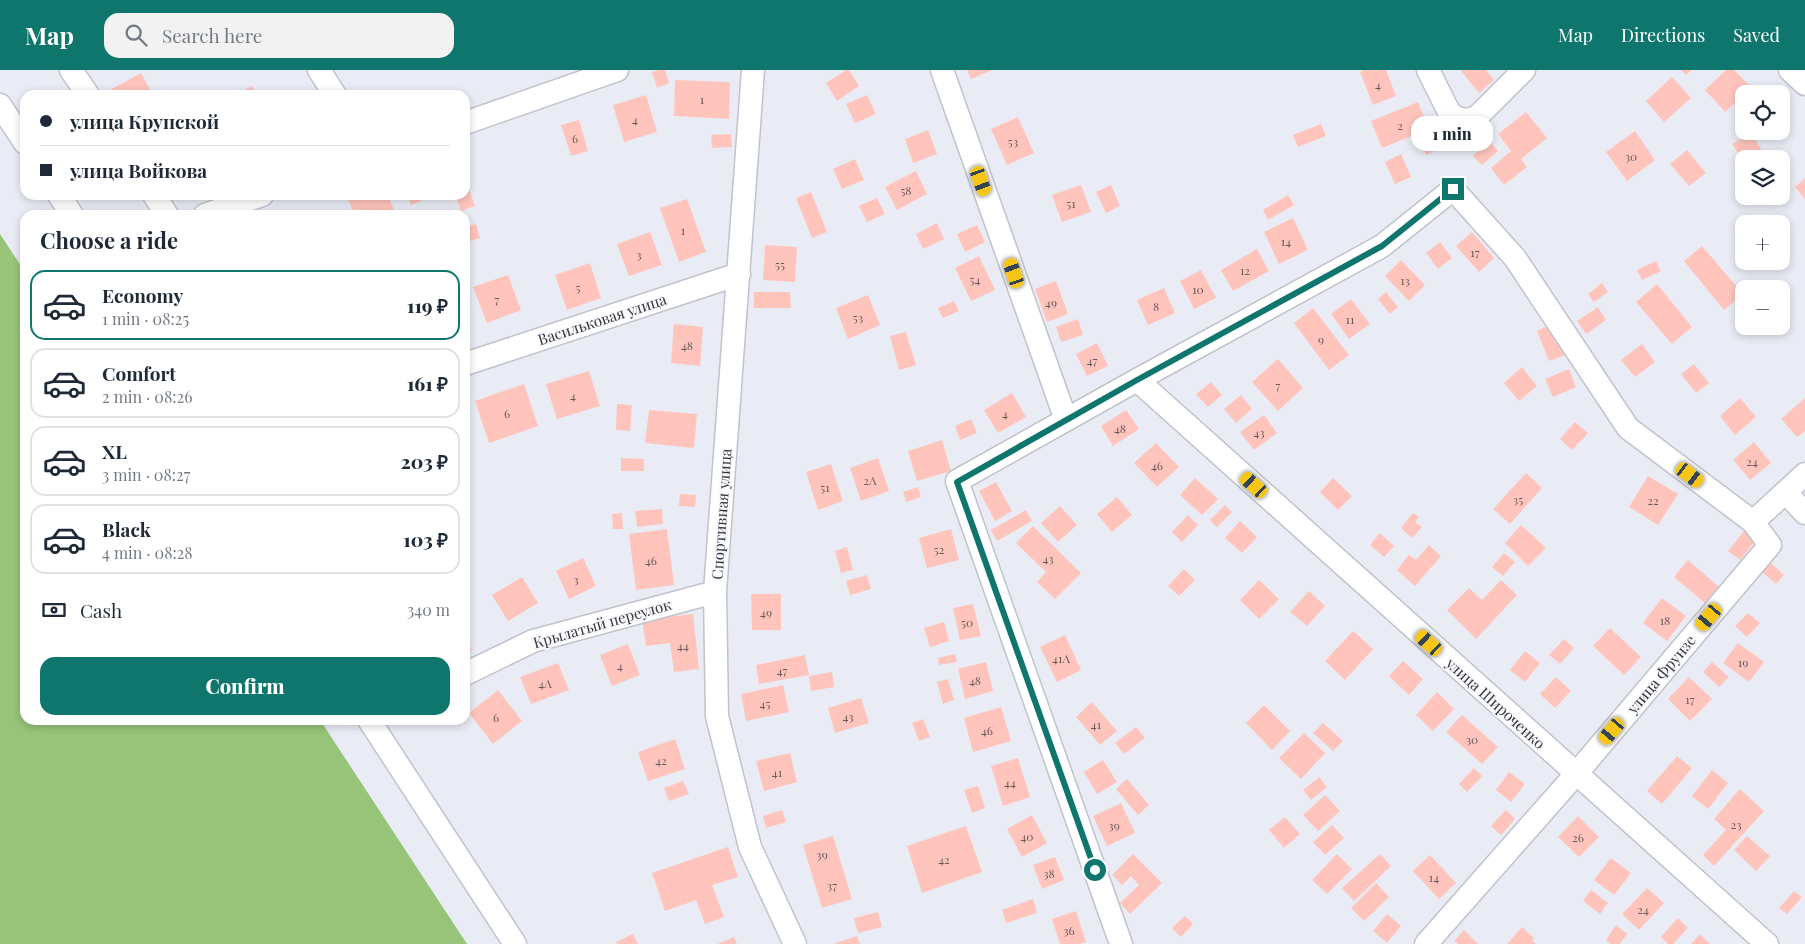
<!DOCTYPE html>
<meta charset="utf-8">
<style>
body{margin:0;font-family:"Playfair Display",serif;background:#f2f2f3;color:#1f2937;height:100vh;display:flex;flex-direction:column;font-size:19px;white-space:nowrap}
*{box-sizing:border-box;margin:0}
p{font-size:16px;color:#747a83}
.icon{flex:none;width:28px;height:28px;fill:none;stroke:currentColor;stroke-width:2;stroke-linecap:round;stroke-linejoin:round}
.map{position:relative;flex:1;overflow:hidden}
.drawer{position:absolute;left:20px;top:140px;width:450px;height:515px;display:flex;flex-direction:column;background:#fff;border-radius:15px;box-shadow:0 2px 8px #0003}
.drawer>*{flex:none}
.banner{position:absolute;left:20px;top:20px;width:450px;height:110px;border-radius:15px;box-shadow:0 2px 8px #0003;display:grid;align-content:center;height:110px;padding:0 20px;background:#fff}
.controls{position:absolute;left:1735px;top:15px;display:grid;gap:10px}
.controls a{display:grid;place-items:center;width:55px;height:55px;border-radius:10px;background:#fff;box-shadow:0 2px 8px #0003;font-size:25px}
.end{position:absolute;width:22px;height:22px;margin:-11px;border:6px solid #0f766e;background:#fff;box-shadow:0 0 0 2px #fff}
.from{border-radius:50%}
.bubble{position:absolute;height:35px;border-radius:15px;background:#fff;box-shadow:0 2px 8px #0003;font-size:16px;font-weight:800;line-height:35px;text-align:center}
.car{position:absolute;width:15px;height:30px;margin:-15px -8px;border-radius:6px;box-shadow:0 0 4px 1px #0007;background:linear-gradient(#f5c518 24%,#345 0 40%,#f5c518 0 76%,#345 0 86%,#f5c518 0)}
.banner b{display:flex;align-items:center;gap:18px;height:48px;font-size:19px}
.banner b+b{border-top:1px solid #e0e1e3}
.banner i{width:12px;height:12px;background:#1f2937}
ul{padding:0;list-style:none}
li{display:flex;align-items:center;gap:15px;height:70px;margin:0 10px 8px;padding:0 10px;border:2px solid #e0e1e3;border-radius:15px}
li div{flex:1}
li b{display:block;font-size:19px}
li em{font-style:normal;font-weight:800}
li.selected{border-color:#0f766e}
li>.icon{width:45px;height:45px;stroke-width:1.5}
h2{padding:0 20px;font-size:22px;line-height:60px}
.pay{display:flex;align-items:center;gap:12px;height:55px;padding:0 20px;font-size:19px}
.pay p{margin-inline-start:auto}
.button{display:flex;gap:10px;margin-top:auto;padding:10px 20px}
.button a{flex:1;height:58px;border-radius:15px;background:#0f766e;color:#fff;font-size:20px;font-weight:800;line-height:58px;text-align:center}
header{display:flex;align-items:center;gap:30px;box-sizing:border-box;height:70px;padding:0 25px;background:#0f766e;color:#fff}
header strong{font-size:24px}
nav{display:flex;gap:28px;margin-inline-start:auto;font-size:18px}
.search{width:350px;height:45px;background:#f2f2f3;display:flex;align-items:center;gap:12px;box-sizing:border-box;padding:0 18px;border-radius:15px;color:#747a83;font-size:19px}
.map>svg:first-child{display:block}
.forest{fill:#97c479}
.building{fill:#ffc5bc}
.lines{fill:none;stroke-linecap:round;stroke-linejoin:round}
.street-casing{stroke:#c1c2cb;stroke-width:25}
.street{stroke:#fff;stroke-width:22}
.route{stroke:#0f766e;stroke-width:6}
.labels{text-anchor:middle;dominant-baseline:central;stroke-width:4;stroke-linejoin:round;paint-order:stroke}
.number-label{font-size:12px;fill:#68595a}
.street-label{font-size:15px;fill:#353539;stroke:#f8f9ff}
</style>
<header>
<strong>Map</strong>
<div class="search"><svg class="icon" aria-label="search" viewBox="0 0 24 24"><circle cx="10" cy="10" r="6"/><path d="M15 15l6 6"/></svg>Search here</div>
<nav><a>Map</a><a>Directions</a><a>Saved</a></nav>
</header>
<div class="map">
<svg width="1805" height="874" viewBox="0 0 1805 874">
<rect width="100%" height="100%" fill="#eaecf5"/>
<!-- forest -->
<path class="forest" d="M0,164L25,202V650H320L467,874H0Z"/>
<!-- building -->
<path class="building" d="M659,0H665L669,13L657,18L652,2Z
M846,0H849L859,16L837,31L826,13Z
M967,0H992L971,9Z
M1364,0H1386L1396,26L1373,35L1360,2Z
M1463,0H1486L1494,10L1479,23L1461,1Z
M1681,0H1692L1686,5Z
M1726,0H1734L1751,17L1725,42L1705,20Z
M141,3L153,25H110L108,21Z
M1672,7L1691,28L1664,52L1646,31Z
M675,10L730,12L729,49L674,46Z
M252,16L257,25H236Z
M646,25L657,62L624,72L613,35Z
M867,25L876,44L855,53L846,34Z
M1418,32L1429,59L1382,78L1371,51Z
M1526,42L1547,68L1521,89L1527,97L1504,115L1491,98L1511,81L1498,64Z
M1018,47L1034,83L1007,95L991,59Z
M579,50L588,81L571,86L561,55Z
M1321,54L1326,66L1298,77L1293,65Z
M928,60L937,84L913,93L905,69Z
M1635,61L1655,90L1627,111L1606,82Z
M1751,63L1767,89H1744V92L1732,74Z
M731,64L732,77L712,78L711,65Z
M1437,69L1441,78L1426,85L1422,76Z
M1489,71L1498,81L1482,95L1473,86Z
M1687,80L1706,103L1689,116L1670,94Z
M1401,84L1411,107L1395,114L1385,92Z
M855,89L864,110L842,119L833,99Z
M916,101L927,124L897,140L885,117Z
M1805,108V129L1795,117Z
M1081,115L1091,142L1062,152L1052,125Z
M1111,115L1120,136L1106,143L1096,122Z
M468,116L475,136L461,141L455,125H465V117Z
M811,122L827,162L812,168L796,128Z
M357,125H388L396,145H355L348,129Z
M407,125H435L411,135Z
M1288,125L1294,135L1268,150L1263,140Z
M1752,126H1768L1757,133Z
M877,128L885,144L867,152L859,136Z
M687,129L706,182L679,192L660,138Z
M1293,148L1308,180L1279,194L1264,162Z
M937,153L944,169L923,179L916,164Z
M476,154L480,168L465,173V157Z
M977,155L985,172L965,182L957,164Z
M650,162L662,195L629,206L617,174Z
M1472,162L1494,188L1479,202L1456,176Z
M1440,172L1452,188L1438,199L1426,183Z
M765,175L797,177L795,212L763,210Z
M1702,176L1743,224L1724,240L1684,191Z
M1257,179L1269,201L1233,221L1221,200Z
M979,186L995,220L971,231L955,198Z
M1401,190L1425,215L1409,231L1385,206Z
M1656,191L1661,201L1642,210L1637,200Z
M590,193L601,228L567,240L555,205Z
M1201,200L1216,228L1194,239L1180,211Z
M508,205L521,240L487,253L473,217Z
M1056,211L1068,244L1047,252L1035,219Z
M1602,213L1608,222L1594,232L1588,224Z
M1657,214L1692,257L1672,274L1636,232Z
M1164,218L1175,243L1148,255L1137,230Z
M754,222H790L791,238H754Z
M1386,222L1398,237L1390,244L1378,229Z
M868,225L880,255L848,269L836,238Z
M1351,229L1370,254L1349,269L1331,244Z
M954,231L959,241L943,248L938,238Z
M1598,237L1606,250L1586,264L1577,251Z
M1313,238L1349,285L1329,300L1294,253Z
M1078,249L1083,265L1061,272L1056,257Z
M674,254L703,257L700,296L671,293Z
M1553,254L1565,285L1549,291L1537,261Z
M906,262L916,295L899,300L890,266Z
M1097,273L1108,296L1087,306L1076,284Z
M1642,274L1655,292L1635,307L1621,290Z
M1278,289L1303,318L1278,341L1252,312Z
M1694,294L1709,313L1696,323L1681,304Z
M1522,297L1537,316L1519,331L1504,313Z
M1569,299L1576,317L1553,327L1545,309Z
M589,301L600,336L557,349L546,314Z
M1211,312L1222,325L1208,337L1196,324Z
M524,314L538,356L489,373L475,331Z
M1012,323L1026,347L998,363L984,340Z
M1241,325L1252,339L1236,353L1224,339Z
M1740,328L1756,347L1735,365L1720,346Z
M1805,328V361L1797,367L1781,349Z
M617,334L632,335L630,361L616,360Z
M649,340L697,344L694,378L645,373Z
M1126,340L1139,359L1113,376L1101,356Z
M1264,345L1277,363L1254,380L1240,362Z
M971,349L977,363L960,370L955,356Z
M465,352L470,364L465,366Z
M1575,352L1588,363L1572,380L1560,369Z
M942,370L951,401L917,411L908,381Z
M1754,372L1771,393L1750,410L1733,390Z
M1156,373L1179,397L1157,417L1134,393Z
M621,388L644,389V401H621Z
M878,388L889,421L861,431L850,398Z
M831,394L843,431L818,440L806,402Z
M1526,403L1542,418L1510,454L1493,439Z
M1648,406L1678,424L1658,455L1629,437Z
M1195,408L1218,429L1202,445L1180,425Z
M1333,408L1352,426L1338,440L1320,422Z
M996,412L1012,441L995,451L979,421Z
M918,417L921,427L906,432L903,422Z
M680,424L696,425L695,437L679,436Z
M1117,427L1132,445L1112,462L1097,444Z
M1225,435L1232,442L1217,457L1210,450Z
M1060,436L1077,455L1058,472L1041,453Z
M662,439L663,454L637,457L635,441Z
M1026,440L1032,451L997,471L991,460Z
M622,443L623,459H613L612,444Z
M1413,443L1419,447L1415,452L1422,457L1412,468L1401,458Z
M1188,445L1198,455L1182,472L1172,462Z
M1240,451L1257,467L1242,483L1225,468Z
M1521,455L1546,478L1528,496L1505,473Z
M1033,456L1081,503L1055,529L1037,512L1046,502L1016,473Z
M667,459L674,515L636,520L629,464Z
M951,459L959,490L927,498L919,468Z
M1745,460L1756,470L1740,490L1728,481Z
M1380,463L1394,476L1384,487L1370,475Z
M1429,475L1441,486L1415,516L1397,500L1409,485L1416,490Z
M847,477L853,500L841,503L835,481Z
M1504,483L1515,492L1503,506L1492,497Z
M583,488L596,516L569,529L556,501Z
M1688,490L1719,517L1705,533L1674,507Z
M1771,493L1784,505L1776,514L1762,502Z
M1184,499L1195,510L1179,526L1168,516Z
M867,505L871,519L850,525L846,511Z
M522,507L538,533L508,551L492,525Z
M1259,510L1279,529L1259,549L1240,530Z
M1501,510L1517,525L1476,569L1447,540L1469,518L1482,530Z
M1309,521L1325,536L1307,556L1290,542Z
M751,524H781V560H752Z
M1662,528L1686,546L1667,571L1643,553Z
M973,534L981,566L960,570L953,538Z
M1748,543L1760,553L1747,567L1735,556Z
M693,544L699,599L674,602L670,573L646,576L642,550Z
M944,552L949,571L930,577L924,558Z
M1610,558L1641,587L1624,605L1593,576Z
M1353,561L1373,579L1345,610L1325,591Z
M1065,565L1081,600L1057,612L1040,577Z
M465,568L472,580L465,584Z
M1564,569L1574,578L1560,594L1549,585Z
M1738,573L1764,592L1749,612L1723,593Z
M628,574L640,605L612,616L600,585Z
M1525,581L1540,593L1525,612L1510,600Z
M955,584L957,592L939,595L938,588Z
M805,585L809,605L759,614L756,595Z
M1403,591L1423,609L1409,625L1389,606Z
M986,592L993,621L965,629L958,599Z
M1712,592L1729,607L1719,617L1703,602Z
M558,593L569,620L531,634L520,607Z
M832,602L834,617L811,621L809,606Z
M1556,607L1571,621L1555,638L1540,624Z
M1689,607L1712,629L1690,651L1668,629Z
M948,609L954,630L943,634L937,612Z
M783,615L789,642L746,651L741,624Z
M498,620L522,651L493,674L469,643Z
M1437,622L1454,639L1433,661L1416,645Z
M861,628L869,653L835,663L828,638Z
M1092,632L1117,661L1100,675L1076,647Z
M1264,635L1290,661L1272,680L1246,653Z
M1001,637L1011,671L973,682L964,648Z
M1462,645L1498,677L1482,694L1446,662Z
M923,649L930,667L919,671L912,653Z
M1323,653L1343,671L1333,681L1313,663Z
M1136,657L1145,668L1124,684L1115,673Z
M1304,663L1325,683L1301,709L1279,688Z
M675,669L685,699L648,711L638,682Z
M790,683L797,712L764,721L756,691Z
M1677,686L1692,698L1662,734L1647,721Z
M1018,688L1030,727L1003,736L991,696Z
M1103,690L1117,712L1097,724L1084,702Z
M1474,698L1482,706L1467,722L1459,714Z
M1712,700L1728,713L1708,739L1692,726Z
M1509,702L1525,714L1511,732L1496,720Z
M1319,707L1327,717L1311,730L1303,720Z
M1127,709L1149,735L1138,745L1116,719Z
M683,711L689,724L669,731L664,718Z
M978,716L985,738L972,743L964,720Z
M1740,719L1764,741L1714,796L1703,785L1726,760L1714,749Z
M1325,725L1340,741L1318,761L1303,745Z
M1121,733L1135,763L1107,776L1093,746Z
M782,740L786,752L766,758L763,746Z
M1506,740L1515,749L1501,765L1491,756Z
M1032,745L1047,773L1022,787L1007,759Z
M1578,746L1599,767L1579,787L1558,767Z
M1285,747L1300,764L1284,778L1269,760Z
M1332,755L1344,768L1325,785L1313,772Z
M966,756L982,802L922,823L907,776Z
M833,766L852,829L822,838L803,775Z
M1747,766L1770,786L1756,801L1734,780Z
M728,777L738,807L712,815L724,847L705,854L696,830L665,841L652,803Z
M1133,784L1162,813L1130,844L1120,833L1139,815L1131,806L1122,815L1112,805Z
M1337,784L1352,799L1327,824L1312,810Z
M1380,784L1391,796L1354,831L1342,818Z
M1430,785L1456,813L1439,829L1413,801Z
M1055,787L1064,810L1042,819L1033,795Z
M1611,788L1631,803L1614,825L1594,810Z
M1376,813L1389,827L1364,851L1351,838Z
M1647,818L1664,833L1639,860L1622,844Z
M1591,820L1608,833L1600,844L1583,831Z
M1794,821L1802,827L1787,844L1779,838Z
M1033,829L1037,843L1006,853L1002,840Z
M1076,841L1086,872L1079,874H1060L1052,849Z
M878,842L882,857L858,863L854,848Z
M1387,844L1401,856L1387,873L1373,861Z
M1185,846L1193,854L1181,867L1172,858Z
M1678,848L1688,858L1673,874H1668L1661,867Z
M1616,855L1627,864L1620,874H1611L1606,870Z
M1522,857L1534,868L1532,870L1536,874H1507Z
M1464,860L1478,874H1458L1454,871Z
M633,864L638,874H617L616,872Z
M1700,864L1710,874H1691Z
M857,866L860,874H833Z
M734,867L737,874H717Z"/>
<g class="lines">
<defs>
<path id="street" d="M71,0L88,25
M319,0L335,25
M753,0L715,522L717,646L750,777L795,874
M942,0L1066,350
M1428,0L1449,42L1457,48L1466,50L1477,47L1524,0
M1790,0L1805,14
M0,35L25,73
M465,53L617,0
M59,125L72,145
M154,125L167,145
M205,145L262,125
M465,294L739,204
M1137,310L1767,874
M1786,423L1805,443
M1753,452L1805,404
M465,604L533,571L715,522
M369,650L515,874
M1121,874L957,411L1137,310L1382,176L1453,119L1515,188L1628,358L1753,452L1770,475L1576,704L1426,874"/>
</defs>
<!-- street casing -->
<use href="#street" class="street-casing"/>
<!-- street -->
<use href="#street" class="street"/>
</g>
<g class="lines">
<!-- route -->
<path class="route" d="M1095,800L957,412L1137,310L1382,176L1453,119"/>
</g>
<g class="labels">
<!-- number labels -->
<g class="number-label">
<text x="1378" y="14">4</text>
<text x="702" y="29">1</text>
<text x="635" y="49">4</text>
<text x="1400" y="55">2</text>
<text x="575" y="68">6</text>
<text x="1013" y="71">53</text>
<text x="1631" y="86">30</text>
<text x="906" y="120">58</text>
<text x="1071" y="133">51</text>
<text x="683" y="160">1</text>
<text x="1286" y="171">14</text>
<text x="1475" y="182">17</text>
<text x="639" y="184">3</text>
<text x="780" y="194">55</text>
<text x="1245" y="200">12</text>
<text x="975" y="209">54</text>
<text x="1405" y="210">13</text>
<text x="578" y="217">5</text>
<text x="1198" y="219">10</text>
<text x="497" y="229">7</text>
<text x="1051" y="232">49</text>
<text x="1156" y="236">8</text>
<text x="858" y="247">53</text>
<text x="1350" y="249">11</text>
<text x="1321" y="269">9</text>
<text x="687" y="275">48</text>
<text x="1092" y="290">47</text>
<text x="1278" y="315">7</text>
<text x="573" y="325">4</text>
<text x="507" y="343">6</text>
<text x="1005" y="343">4</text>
<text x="1120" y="358">48</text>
<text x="1259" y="362">43</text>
<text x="1752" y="391">24</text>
<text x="1157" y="395">46</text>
<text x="870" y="410">2А</text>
<text x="825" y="417">51</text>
<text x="1518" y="429">35</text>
<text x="1653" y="430">22</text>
<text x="939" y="479">52</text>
<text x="1048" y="488">43</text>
<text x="651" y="490">46</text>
<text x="576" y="509">3</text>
<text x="766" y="542">49</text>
<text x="1665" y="550">18</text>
<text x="967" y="552">50</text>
<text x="683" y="575">44</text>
<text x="1061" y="588">41А</text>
<text x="1743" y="592">19</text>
<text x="620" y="595">4</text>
<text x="782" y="600">47</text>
<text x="975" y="610">48</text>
<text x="545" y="613">4А</text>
<text x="1690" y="629">17</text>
<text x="765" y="633">45</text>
<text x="848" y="646">43</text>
<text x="496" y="647">6</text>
<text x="1096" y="654">41</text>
<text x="987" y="660">46</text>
<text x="1472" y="669">30</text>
<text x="661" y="690">42</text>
<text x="777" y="702">41</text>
<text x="1010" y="712">44</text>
<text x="1736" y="754">23</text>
<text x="1114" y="755">39</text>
<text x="1027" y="766">40</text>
<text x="1578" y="767">26</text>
<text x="822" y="784">39</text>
<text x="944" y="789">42</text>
<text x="1049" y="803">38</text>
<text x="1434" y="807">14</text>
<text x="832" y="815">37</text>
<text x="1643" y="839">24</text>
<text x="1069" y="860">36</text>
</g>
<!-- street labels -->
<g class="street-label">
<text transform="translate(602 249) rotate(-18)">Васильковая улица</text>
<text transform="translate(721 444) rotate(-86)">Спортивная улица</text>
<text transform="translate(602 553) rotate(-16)">Крылатый переулок</text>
<text transform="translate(1661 604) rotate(-50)">улица Фрунзе</text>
<text transform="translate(1496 633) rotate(42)">улица Широченко</text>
</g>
</g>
</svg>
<div class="controls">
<a><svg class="icon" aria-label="locate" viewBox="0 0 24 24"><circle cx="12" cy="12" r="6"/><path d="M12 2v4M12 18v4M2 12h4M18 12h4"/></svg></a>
<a><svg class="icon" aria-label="layers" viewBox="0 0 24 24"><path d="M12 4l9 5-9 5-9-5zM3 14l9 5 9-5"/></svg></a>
<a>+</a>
<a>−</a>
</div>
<i class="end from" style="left:1095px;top:800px"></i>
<i class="end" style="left:1453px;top:119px"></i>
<div class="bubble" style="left:1411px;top:46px;width:82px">1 min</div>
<i class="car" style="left:981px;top:111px;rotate:160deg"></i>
<i class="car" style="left:1014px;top:203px;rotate:341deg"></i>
<i class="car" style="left:1690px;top:405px;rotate:127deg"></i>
<i class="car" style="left:1254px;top:415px;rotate:312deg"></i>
<i class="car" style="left:1709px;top:547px;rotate:220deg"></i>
<i class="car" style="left:1429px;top:573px;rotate:312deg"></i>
<i class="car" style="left:1612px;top:661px;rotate:220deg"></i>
<div class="banner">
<b><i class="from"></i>улица Крупской</b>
<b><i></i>улица Войкова</b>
</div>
<section class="drawer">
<h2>Choose a ride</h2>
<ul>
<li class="selected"><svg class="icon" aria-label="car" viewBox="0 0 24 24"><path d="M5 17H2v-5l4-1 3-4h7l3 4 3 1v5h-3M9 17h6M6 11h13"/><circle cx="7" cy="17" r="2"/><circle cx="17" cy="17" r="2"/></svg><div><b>Economy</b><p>1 min · 08:25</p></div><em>119 ₽</em></li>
<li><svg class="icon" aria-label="car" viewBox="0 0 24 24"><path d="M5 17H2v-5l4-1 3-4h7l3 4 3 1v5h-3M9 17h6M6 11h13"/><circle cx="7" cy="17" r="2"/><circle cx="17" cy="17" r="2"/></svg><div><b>Comfort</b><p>2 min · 08:26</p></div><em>161 ₽</em></li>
<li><svg class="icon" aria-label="car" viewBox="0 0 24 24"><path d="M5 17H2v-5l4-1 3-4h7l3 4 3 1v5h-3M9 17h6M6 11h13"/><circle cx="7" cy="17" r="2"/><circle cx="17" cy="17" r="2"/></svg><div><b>XL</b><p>3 min · 08:27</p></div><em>203 ₽</em></li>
<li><svg class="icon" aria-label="car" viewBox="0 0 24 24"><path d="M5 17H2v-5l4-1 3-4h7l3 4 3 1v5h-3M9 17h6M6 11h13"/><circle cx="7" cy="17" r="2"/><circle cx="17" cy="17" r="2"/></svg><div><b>Black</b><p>4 min · 08:28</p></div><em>103 ₽</em></li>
</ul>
<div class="pay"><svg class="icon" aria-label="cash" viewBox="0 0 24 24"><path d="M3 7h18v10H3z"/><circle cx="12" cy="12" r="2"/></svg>Cash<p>340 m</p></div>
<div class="button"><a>Confirm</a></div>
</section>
</div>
